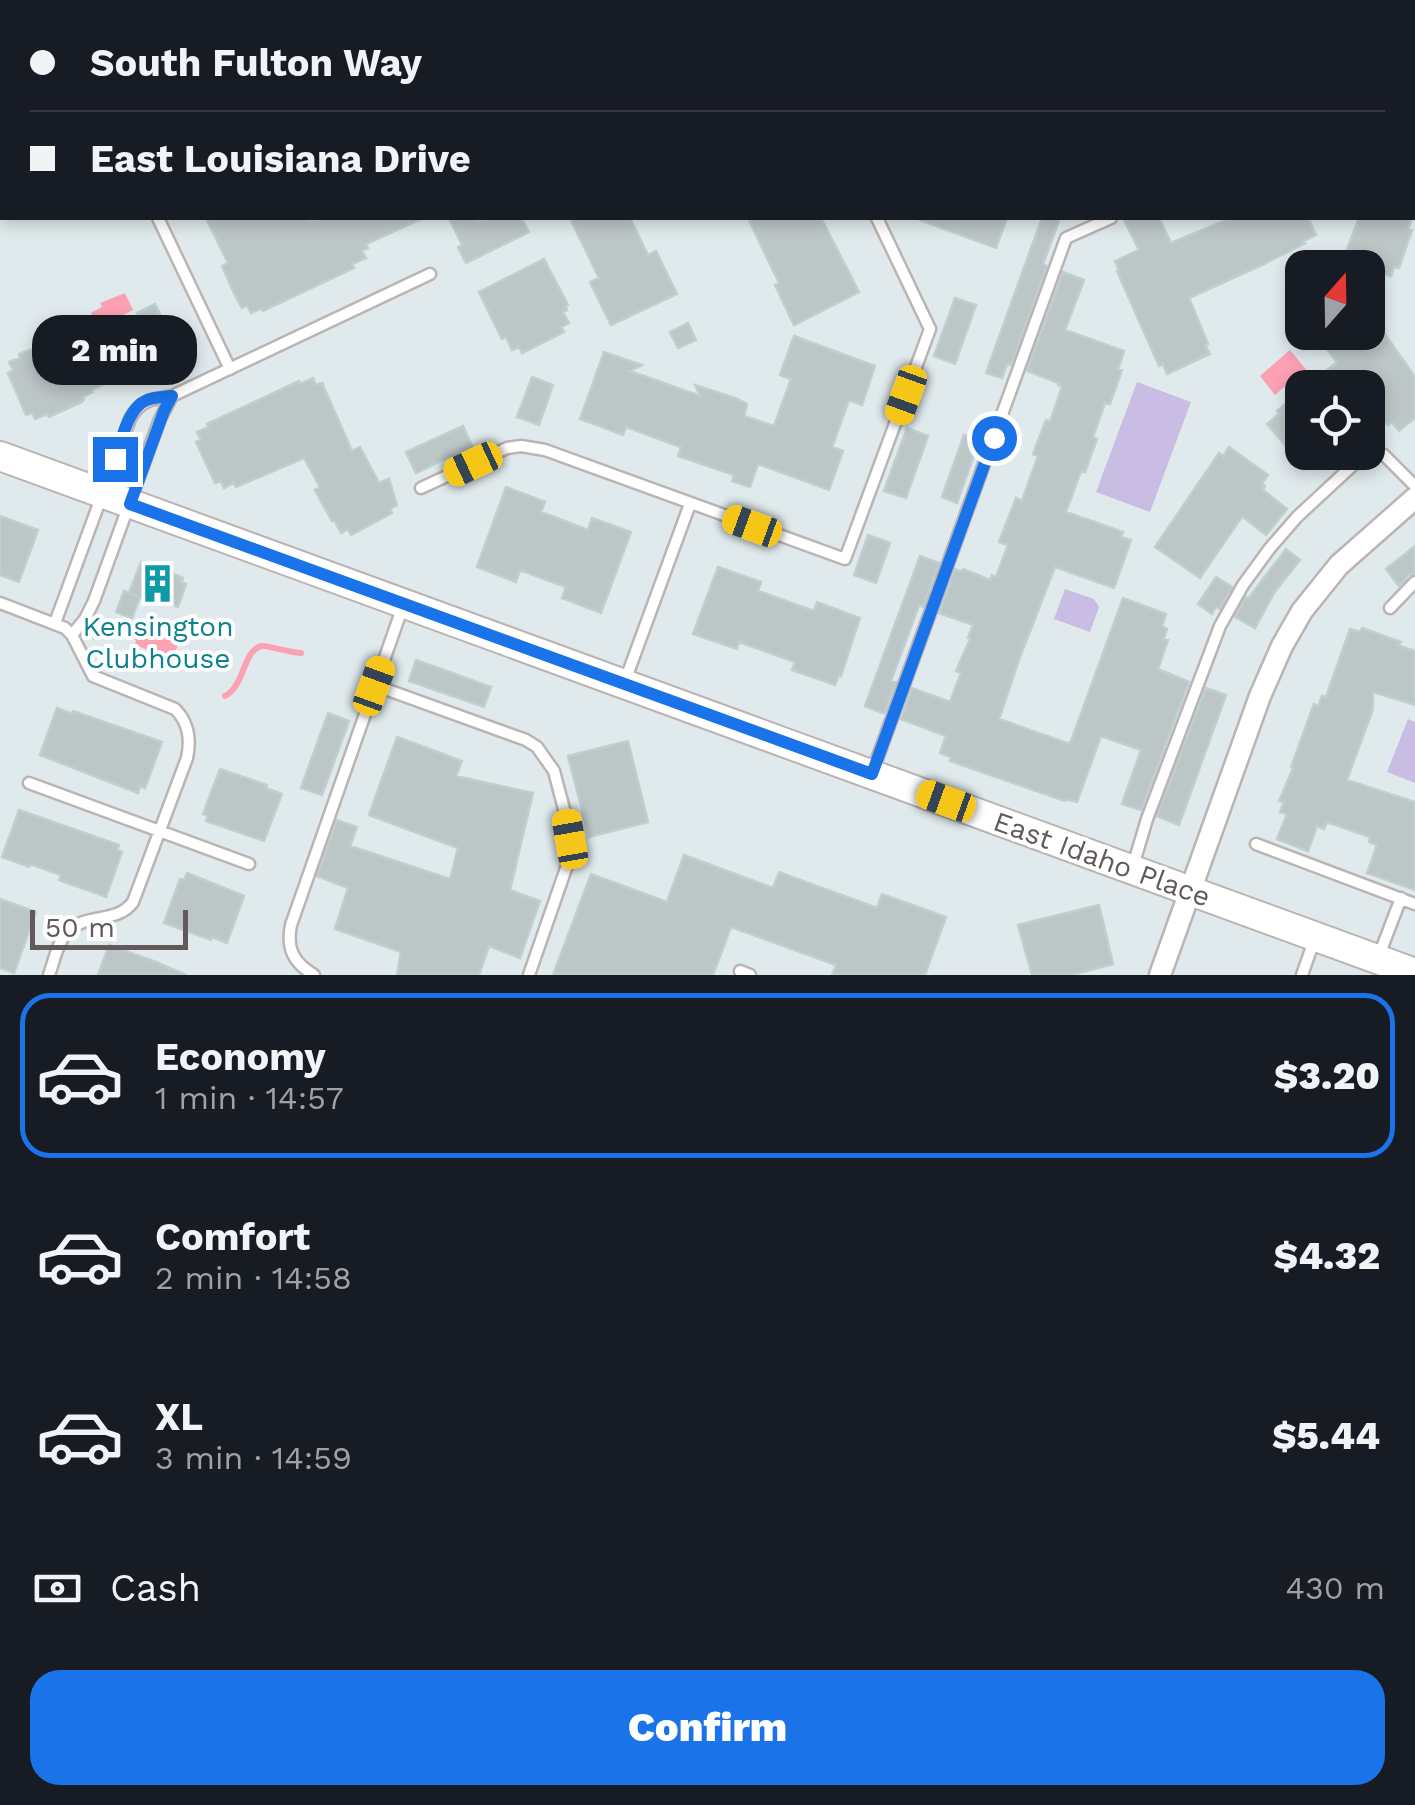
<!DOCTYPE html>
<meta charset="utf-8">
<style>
body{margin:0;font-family:"Work Sans",sans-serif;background:#20242c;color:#f1f3f6;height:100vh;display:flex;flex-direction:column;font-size:38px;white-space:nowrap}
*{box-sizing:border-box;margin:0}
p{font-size:32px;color:#9ea1a6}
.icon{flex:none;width:55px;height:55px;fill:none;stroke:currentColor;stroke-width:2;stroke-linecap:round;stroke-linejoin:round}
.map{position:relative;height:975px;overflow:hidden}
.details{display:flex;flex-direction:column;background:#171b24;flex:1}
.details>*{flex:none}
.banner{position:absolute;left:0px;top:0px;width:1415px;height:220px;box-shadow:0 5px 15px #0003;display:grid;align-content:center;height:220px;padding:0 30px;background:#171b24}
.needle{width:65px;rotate:20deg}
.controls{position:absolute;left:1285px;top:250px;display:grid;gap:20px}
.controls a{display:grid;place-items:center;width:100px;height:100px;border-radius:20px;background:#171b24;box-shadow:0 5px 15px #0003;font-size:50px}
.scale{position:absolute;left:30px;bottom:25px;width:158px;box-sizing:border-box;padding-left:10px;border:5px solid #61595a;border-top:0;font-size:28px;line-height:35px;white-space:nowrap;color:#61595a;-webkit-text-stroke:8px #fff;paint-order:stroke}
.end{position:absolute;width:45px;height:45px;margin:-22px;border:12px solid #1a73e8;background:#fff;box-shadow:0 0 0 5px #fff}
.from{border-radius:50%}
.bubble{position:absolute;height:70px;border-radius:30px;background:#171b24;box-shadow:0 5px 15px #0003;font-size:32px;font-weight:800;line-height:70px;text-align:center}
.car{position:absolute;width:30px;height:60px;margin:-30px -15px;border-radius:12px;box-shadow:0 0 8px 2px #0007;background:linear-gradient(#f5c518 24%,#345 0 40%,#f5c518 0 76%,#345 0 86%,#f5c518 0)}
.banner b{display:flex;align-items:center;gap:35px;height:95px;font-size:38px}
.banner b+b{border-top:2px solid #363941}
.banner i{width:25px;height:25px;background:#f1f3f6}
ul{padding:18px 0 0;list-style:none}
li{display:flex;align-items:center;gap:30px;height:165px;margin:0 20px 15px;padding:0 10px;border:5px solid transparent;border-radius:30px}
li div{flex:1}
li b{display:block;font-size:38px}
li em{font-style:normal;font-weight:800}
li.active{border-color:#1a73e8}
li>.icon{width:90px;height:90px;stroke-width:1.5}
.pay{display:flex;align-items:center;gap:25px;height:110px;padding:0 30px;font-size:38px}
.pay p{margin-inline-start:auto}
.action{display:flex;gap:20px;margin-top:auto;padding:20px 30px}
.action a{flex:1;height:115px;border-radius:30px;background:#1a73e8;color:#fff;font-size:40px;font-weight:800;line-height:115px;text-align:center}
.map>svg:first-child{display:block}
.green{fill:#cabde3}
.water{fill:#fca0b4}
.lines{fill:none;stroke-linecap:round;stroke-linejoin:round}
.stream{stroke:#fca0b4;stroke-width:6}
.building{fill:#bdc6c7;stroke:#bfcfd0;stroke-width:2.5}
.lane-casing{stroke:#bbb3b4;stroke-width:15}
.street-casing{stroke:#bbb3b4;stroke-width:25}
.secondary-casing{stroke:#bbb2b2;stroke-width:32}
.lane{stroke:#fff;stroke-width:10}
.street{stroke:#fff;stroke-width:20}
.secondary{stroke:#fff;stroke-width:28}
.route{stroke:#1a73e8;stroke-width:12}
.labels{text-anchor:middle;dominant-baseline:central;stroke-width:8;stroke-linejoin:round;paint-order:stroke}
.culture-label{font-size:28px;fill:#0d838f;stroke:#fff}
.street-label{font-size:28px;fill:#61595a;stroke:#fff}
</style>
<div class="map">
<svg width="1415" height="975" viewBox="0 0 1415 975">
<rect width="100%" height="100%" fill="#e0eaec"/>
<!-- green -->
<path class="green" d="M1137,382L1191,402L1150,512L1096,492Z
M1065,589L1094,599L1099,607L1090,632L1054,619Z
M1408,719L1415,722V783L1387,772Z"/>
<!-- water -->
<path class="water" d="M125,293L133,310L114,320L122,330L114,334L115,338L95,347L84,324L93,319L91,313L102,307L100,303Z
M1290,350L1309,373L1302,379L1298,375L1275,395L1260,376Z
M144,619L176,631L175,636L180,642L175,651L169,653L167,657L135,645L136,641L132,635L133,628L139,623L143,624Z"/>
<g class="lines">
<!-- stream -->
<path class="stream" d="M225,696C245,686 243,649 262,646C265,645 292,653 301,653"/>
</g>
<!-- building -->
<path class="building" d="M206,218H309L311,222L321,218H423L366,244L368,248L362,251L366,258L352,264L354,268L263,311L262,308L251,313L247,305L242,308L233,291L222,266L228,263Z
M449,218H476L478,222L487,218H521L529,232L466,263L458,247L462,245Z
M570,218H630L648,255L656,251L677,294L611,325L590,282L599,278Z
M748,218H821L859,292L794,325L775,285L779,283Z
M920,218H1007L996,248L920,220Z
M1042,218H1060L1043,264L1047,266L1011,365L1007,364L1002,378L986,373Z
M1123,218H1159L1171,243L1231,218H1308L1316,235L1303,241L1305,243L1264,264L1189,298L1208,344L1205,345L1210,354L1167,374L1163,364L1159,366L1117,271L1119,270L1115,261L1139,250Z
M1359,218H1412L1408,229L1412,230L1399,268L1394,267L1391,276L1347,259L1350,250L1347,249Z
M544,259L568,305L565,306L567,310L563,312L569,323L561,327L564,332L522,353L519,347L512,350L506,337L502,339L479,292Z
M1063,272L1084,280L1065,330L1124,351L1118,369L1122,370L1110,404L1105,403L1093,437L1097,439L1085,472L1081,471L1066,512L1123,532L1121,537L1131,540L1114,588L1055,567L1020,657L999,719L1070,744L1123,598L1166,614L1162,626L1167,629L1164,639L1168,640L1158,669L1189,682L1141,810L1122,804L1141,750L1101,736L1077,802L1066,799L1065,801L950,761L951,757L940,753L946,736L901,719L912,688L950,702L961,673L956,671L970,639L968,638L973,625L939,613L955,569L962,572L963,569L990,580L992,575L996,577L1008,545L999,542L1016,498L1022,501L1038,456L1033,454L1046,420L1050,422L1062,387L1058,385L1059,383L1027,371Z
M955,298L976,305L955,364L934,356Z
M155,304L164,322L167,321L180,349L171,356L130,376L129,372L92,390L93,392L83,397L84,399L82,402L49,417L47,414L35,419L32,413L26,415L8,373L13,370L9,362L20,358L19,354L67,336L70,344L76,341L84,360L145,329L137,313Z
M1368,315L1380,331L1382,330L1415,377V418L1399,431L1392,422L1388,425L1368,398V388H1305L1337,362L1313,332H1368Z
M688,323L696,340L678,348L670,332Z
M794,336L875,366L862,405L849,400L832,447L843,451L829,490L758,464L750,487L732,481L734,475L678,456L681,447L626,427L623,435L580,419L604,352L642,365L630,371L700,396L695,385L735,398L747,404L744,416L774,426L791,379L780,375Z
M532,377L553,385L539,425L517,417Z
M313,378L316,385L322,383L352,451L360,447L379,483L389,479L397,505L390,509L392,513L351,535L348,529L341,533L334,520L332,521L315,490L320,487L304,458L236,487L234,483L224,488L221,481L215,483L196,442L201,440L197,432L208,427L207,424L299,381L300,384Z
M1302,390V441L1290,451L1267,424L1279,414L1277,411Z
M463,426L472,446L416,473L406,452Z
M907,428L928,436L906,498L884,491Z
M964,435L979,441L957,503L942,497Z
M1229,447L1268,475L1262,483L1265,486L1263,490L1287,509L1266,535L1243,517L1241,518L1200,578L1155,547L1219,453L1223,456Z
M506,487L545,502L541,512L588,530L592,518L631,532L601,613L562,598L566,587L520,570L516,582L477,567Z
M0,516L38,530L19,582L0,575Z
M868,535L890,543L876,583L854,575Z
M1415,546V573L1409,575L1399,586L1386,569Z
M1286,549L1300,560L1274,593L1255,628L1235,617L1246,597L1248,599Z
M920,556L939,563L923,607L919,605L891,681L896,682L884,713L880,712L865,706Z
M141,562L149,563L183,578L181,582L186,584L178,607L159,600L158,604L129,593Z
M718,567L761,582L758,591L814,611L817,602L860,618L841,676L839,675L835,685L792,670L795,662L739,642L737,649L693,634Z
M1216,577L1232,587L1220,609L1216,607L1212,614L1198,604Z
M124,591L140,597L132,618L116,612Z
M1362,628L1401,642L1398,645L1415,651V705L1373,692V709L1347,780L1415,802V890L1367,873L1377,845L1369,842L1370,837L1327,822L1324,829L1317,826L1308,851L1277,839L1287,814L1280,812L1284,802L1279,801L1293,768L1291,767L1314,704L1318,706L1322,696L1326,697L1350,629L1360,632Z
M416,660L491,687L484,707L409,681Z
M1206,688L1226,695L1179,825L1157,816Z
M57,708L72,714L73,711L162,742L145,788L140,786L138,793L40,755Z
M328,713L349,721L322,795L301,788Z
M397,737L462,761L456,776L533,793L510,890L540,901L520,958L489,946L479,975H397L401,952L335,929L348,888L317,876L337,820L357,827L350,846L450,879L458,848L369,815Z
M628,741L648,822L589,837L568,756Z
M220,769L267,785L266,788L282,794L264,841L206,821L208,815L203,814Z
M19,810L119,845L117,850L122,852L106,897L59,880L61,875L30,864L29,867L2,857Z
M684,855L773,888L779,872L877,908L882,894L946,917L925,975H832L836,965L731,927L713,975H553L591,874L667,902Z
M187,873L244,896L227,943L212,937L211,940L164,923L180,879L184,880Z
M0,899L36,912L14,973L0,968Z
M1099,905L1113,964L1071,975H1032L1018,925Z
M109,945L156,962L186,975H98Z"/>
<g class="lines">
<defs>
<path id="lane" d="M44,0L47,2
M388,0L389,2
M470,0L471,2
M665,0L666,2
M91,2L97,0
M823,2L828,0
M1068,2L1069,0
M0,9L2,10
M1412,90L1415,91
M158,218L230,369
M421,488L507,448L521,446L545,450L845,559L930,329L877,218
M0,603L65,628L72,635L93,676L175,709C189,723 191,739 187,758L133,902C117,924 86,913 68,931C58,941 54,961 49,975
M1390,608L1415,582
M55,623L130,419C140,400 152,399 172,396L430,274
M72,635L85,619L94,601L160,419L172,396
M625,681L690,504
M374,685L526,740L537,747L554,771L565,813L571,854L529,975
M872,773L1066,238L1111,218
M29,783L249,864
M1256,844L1415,904
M1133,866L1147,819L1220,626L1243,585L1270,548L1297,517L1353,465L1368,455L1375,453L1384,455L1415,486
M1378,958L1401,898
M740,971L750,975
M314,975C294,963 286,949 291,925L403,606
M1302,975L1315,938"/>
<path id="street" d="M1160,975L1260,696L1282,646L1302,611L1339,565L1415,498"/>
<path id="secondary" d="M0,456L1415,973"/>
</defs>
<!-- lane casing -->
<use href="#lane" class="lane-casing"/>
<!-- street casing -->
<use href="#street" class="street-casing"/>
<!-- secondary casing -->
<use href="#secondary" class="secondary-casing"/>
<!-- lane -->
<use href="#lane" class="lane"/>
<!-- street -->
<use href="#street" class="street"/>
<!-- secondary -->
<use href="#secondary" class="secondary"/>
</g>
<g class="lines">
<!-- route -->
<path class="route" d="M115,459C122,441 127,408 147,400C154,397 164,397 172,396L164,411L130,504L872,774L994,438"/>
</g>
<!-- icons -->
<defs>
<symbol id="building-bare" viewBox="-9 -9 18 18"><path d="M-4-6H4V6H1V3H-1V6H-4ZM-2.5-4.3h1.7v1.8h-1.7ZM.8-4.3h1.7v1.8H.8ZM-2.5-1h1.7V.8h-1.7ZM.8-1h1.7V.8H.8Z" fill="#0f9aa8" stroke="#fff" stroke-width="2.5" paint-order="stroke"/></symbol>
</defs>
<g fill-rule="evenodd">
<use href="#building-bare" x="130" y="556" width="55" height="55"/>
</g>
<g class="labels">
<!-- culture labels -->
<g class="culture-label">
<text x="158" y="626">Kensington<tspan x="158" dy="32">Clubhouse</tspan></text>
</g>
<!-- street labels -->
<g class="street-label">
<text transform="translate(1102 859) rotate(20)">East Idaho Place</text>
</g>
</g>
</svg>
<div class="controls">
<a><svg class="needle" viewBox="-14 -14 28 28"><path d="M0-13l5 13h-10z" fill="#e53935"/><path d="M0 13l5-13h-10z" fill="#9ea1a6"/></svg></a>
<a><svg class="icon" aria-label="locate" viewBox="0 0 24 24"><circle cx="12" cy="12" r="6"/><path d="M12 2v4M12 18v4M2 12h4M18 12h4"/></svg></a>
</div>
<div class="scale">50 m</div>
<i class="end from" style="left:994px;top:438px"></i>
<i class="end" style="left:115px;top:459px"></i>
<div class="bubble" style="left:32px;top:315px;width:165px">2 min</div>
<i class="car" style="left:906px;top:395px;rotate:200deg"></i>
<i class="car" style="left:473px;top:464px;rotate:245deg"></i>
<i class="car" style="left:752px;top:526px;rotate:290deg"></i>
<i class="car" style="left:374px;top:686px;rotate:20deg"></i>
<i class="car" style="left:946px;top:801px;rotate:290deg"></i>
<i class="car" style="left:570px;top:839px;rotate:350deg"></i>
<div class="banner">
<b><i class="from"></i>South Fulton Way</b>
<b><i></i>East Louisiana Drive</b>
</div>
</div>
<section class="details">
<ul>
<li class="active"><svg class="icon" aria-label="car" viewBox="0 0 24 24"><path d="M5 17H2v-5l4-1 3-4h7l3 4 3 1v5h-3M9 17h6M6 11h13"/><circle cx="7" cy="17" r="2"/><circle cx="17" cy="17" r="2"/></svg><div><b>Economy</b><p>1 min · 14:57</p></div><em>$3.20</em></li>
<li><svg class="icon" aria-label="car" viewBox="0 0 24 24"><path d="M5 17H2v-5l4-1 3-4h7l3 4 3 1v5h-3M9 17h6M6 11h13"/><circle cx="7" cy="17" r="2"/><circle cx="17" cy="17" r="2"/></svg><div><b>Comfort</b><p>2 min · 14:58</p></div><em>$4.32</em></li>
<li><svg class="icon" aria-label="car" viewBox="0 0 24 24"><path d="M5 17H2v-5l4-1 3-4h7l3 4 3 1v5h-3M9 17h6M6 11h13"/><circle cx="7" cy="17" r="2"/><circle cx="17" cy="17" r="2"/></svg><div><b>XL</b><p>3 min · 14:59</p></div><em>$5.44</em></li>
</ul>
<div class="pay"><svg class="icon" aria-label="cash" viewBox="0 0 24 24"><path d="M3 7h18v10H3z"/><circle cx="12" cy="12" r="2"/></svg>Cash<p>430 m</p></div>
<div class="action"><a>Confirm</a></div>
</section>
